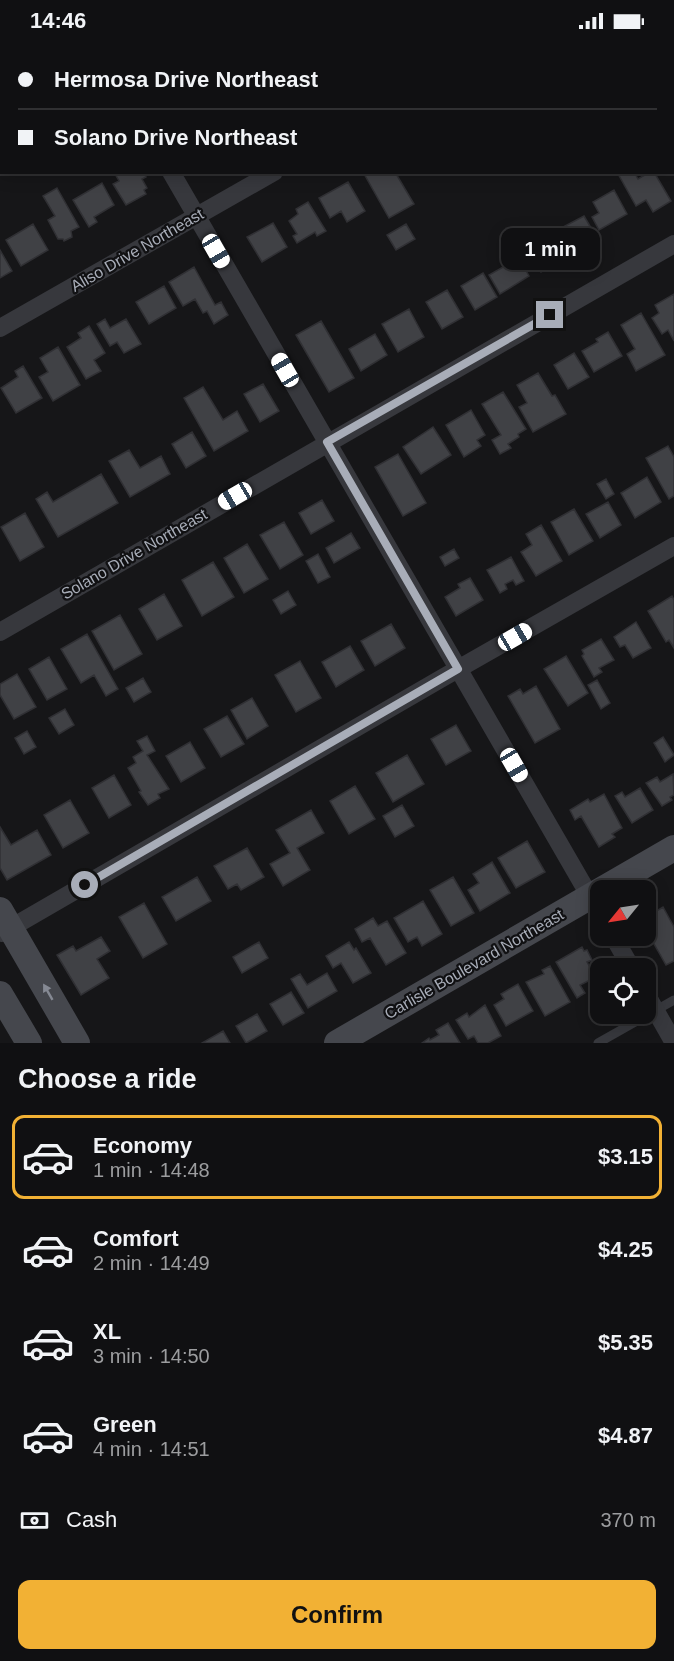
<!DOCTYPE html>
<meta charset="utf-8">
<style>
body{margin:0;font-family:Arial,sans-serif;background:#1e1e20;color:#f1f3f6;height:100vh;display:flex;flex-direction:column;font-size:22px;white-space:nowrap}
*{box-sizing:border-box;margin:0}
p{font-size:20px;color:#9c9d9f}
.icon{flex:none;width:33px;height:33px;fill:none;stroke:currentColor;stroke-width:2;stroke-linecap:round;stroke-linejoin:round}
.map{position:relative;height:1001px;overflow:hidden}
.details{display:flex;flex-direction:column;background:#101012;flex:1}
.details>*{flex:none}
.guide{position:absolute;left:0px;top:0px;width:675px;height:132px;box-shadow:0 3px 15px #0003,0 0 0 2px #303032;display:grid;align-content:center;height:132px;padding:0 18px;background:#101012}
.needle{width:39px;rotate:240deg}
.buttons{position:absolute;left:590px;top:838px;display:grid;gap:12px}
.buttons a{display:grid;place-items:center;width:66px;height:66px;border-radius:12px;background:#101012;box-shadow:0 3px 15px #0003,0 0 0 2px #303032;font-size:30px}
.end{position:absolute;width:27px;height:27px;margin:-14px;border:8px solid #a8adb8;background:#111;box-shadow:0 0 0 3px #111}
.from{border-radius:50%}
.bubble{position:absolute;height:42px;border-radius:12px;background:#101012;box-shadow:0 3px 15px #0003,0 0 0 2px #303032;font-size:20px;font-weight:700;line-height:42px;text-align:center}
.car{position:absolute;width:18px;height:36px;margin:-18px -9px;border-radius:8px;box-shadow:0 0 4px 2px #0007;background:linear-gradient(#fff 24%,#345 0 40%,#fff 0 76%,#345 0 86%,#fff 0)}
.guide b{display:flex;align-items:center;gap:21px;height:57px;font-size:22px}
.guide b+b{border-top:2px solid #303032}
.guide i{width:15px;height:15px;background:#f1f3f6}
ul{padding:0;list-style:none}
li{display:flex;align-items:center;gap:18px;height:84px;margin:0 12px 9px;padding:0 6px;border:3px solid transparent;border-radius:12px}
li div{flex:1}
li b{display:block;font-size:22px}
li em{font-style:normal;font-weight:700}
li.active{border-color:#f2b134}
li>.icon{width:54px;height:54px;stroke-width:1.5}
h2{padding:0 18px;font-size:27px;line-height:72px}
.pay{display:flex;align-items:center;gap:15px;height:66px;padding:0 18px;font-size:22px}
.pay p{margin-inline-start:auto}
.cta{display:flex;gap:12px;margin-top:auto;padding:12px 18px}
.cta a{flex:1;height:69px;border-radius:12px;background:#f2b134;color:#111;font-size:24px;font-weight:700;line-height:69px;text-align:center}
.status{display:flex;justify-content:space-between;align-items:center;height:42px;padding:0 30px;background:#101012;direction:ltr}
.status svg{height:16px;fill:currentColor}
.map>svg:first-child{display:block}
.building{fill:#404145;stroke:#303034;stroke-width:1.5}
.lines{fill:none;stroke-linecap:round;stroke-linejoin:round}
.lane{stroke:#37383d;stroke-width:9}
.street{stroke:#37383d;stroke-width:18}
.secondary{stroke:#45474d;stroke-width:26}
.oneway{fill:#858993}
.route{stroke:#a8adb8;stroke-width:8}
.labels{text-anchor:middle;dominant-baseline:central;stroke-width:4.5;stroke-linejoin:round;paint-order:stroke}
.street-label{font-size:16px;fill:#a8adb8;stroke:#111113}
</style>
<div class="status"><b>14:46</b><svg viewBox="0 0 49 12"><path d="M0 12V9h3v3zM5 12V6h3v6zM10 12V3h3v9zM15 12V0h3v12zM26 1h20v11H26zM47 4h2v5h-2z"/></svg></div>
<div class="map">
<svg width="674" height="1001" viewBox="0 0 674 1001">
<rect width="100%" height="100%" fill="#161618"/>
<!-- building -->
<path class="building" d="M633,0H672L673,2H634Z
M114,130H143L146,135L142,137L147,146L144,148L146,152L126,163L113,142L119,139Z
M363,130H395L414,162L389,176Z
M617,130H634L638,137L650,130H654L671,159L653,170L646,158L636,164Z
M348,140L365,169L347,180L341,169L330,176L319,156Z
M102,141L114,163L94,175L97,180L89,185L73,158Z
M57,146L79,185L71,189L72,195L64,199L63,197H58L48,178L55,174L43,154Z
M614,148L627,172L599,188L592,175L599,171L593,160Z
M308,160L326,189L317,194L315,190L297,201L293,194L297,192L289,179L298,172L296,167Z
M584,174L597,196L576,207L563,185Z
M273,181L287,205L262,220L247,195Z
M33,182L48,208L21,224L6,198Z
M406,182L415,197L396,208L387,193Z
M546,188L563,217L541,230L525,200Z
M0,208L12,229L0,236Z
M519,216L529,234L500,252L489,233Z
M194,225L215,263L221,260L228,273L214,282L207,269L203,271L195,257L183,264L169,240Z
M483,231L497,255L475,268L461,244Z
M164,244L176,266L149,282L136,260Z
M447,248L463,275L442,287L426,260Z
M674,252V299L668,288L662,292L652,276L659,271L655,263Z
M409,267L424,295L398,310L382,282Z
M641,271L665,313L636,329L627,312L635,307L621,283Z
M105,277L110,286L126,277L141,302L124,311L117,300L110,304L97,282Z
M321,279L354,336L329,350L296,293Z
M89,284L105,311L94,318L101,329L86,337L67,305L81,296L78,291Z
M608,290L622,314L594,330L582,309L598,300L596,297Z
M375,292L387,313L361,329L349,307Z
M58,305L80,343L53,359L39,335L48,330L40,316Z
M574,311L589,335L568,347L554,323Z
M23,324L42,356L16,371L1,346L18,335L15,329Z
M538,331L552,354L555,353L566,372L533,390L519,365L527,361L517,343Z
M263,342L279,369L260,380L244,352Z
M203,345L223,378L237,369L248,389L214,409L184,356Z
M503,350L526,387L518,392L519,395L508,402L511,406L500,412L492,398L501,393L482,362Z
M471,368L485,393L477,398L481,404L464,415L446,383Z
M433,385L451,413L421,432L403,405Z
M192,390L206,414L186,426L172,402Z
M668,404L674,415V454L669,457L646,416Z
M129,408L140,426L161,414L170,432L130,455L109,419Z
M398,412L426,461L403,474L375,425Z
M101,432L118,461L58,495L36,457L47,450L53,460Z
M647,435L661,460L635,476L621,451Z
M606,437L614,452L606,457L597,442Z
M322,458L334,479L311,492L299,471Z
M608,460L621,483L600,496L586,472Z
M574,467L593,499L569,513L551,480Z
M25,471L44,505L20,519L1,485Z
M284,480L303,513L280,527L260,493Z
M541,483L562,519L536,534L521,510L532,503L526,492Z
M351,491L360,506L334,521L326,506Z
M247,502L268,537L244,551L224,516Z
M454,507L459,516L445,524L440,515Z
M318,512L330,535L318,541L306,519Z
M511,515L524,539L516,543L513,538L505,542L507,547L500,551L487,528Z
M213,520L234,555L202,574L182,538Z
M470,536L483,558L456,574L445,555L460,546L458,542Z
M288,549L296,563L281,572L273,558Z
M164,552L182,584L157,598L139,567Z
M672,554L674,558V606L669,598L666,600L648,569Z
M120,573L142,612L114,628L92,589Z
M636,580L651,606L633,616L625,603L620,605L614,595Z
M391,582L405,606L375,624L361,599Z
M87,592L118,647L106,654L94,633L81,641L61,607Z
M601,597L614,618L599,626L602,630L594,635L582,614L584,612L582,608Z
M350,604L364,628L336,645L322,620Z
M566,614L588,651L568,664L544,627Z
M49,615L67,647L47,658L29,627Z
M300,619L321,656L296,670L275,633Z
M17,632L36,665L14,677L0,653V642Z
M143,636L151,650L134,660L126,646Z
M597,638L610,661L601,667L588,643Z
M536,644L560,687L535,701L508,654L520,647L523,652Z
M252,656L268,684L247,697L231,668Z
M65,667L74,683L59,692L49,676Z
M227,674L244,702L221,715L204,687Z
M456,683L471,709L446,723L431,697Z
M27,689L36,705L24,712L15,696Z
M147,694L155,709L147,713L169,747L158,752L160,756L148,763L139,750L141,749L128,726L136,721L133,715L143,709L137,699Z
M663,695L674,713L665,720L654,701Z
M190,700L205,726L181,740L166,714Z
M407,713L424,742L393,760L376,731Z
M673,732L674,753L670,755L672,758L662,764L646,741L657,735L660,740Z
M114,733L131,763L109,776L92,746Z
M355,744L375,777L349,792L330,759Z
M640,746L653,768L632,781L615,754L622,750L625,755Z
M604,752L622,786L612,792L615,795L599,805L581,774L575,778L570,768L588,757L590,760Z
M70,758L89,791L63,806L44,773Z
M402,763L414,784L395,795L383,774Z
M311,768L324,791L297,806L310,828L283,844L270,822L290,811L276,788Z
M0,785L11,803L37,788L51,813L7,838L0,826Z
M527,799L545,830L516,846L498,816Z
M247,806L264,835L241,848L237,842L228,847L214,824Z
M492,820L510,851L480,869L468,848L479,841L473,832Z
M197,835L211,859L176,879L162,855Z
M453,835L474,871L451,884L430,848Z
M423,859L442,892L422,904L417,895L408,900L394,876Z
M144,861L167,902L143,916L119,875Z
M652,865L655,870L663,865L674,885V919L666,923L645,886V869Z
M373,876L378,884L387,879L406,911L386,923L370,896L362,900L355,887Z
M101,895L110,909L97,917L109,936L81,953L57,913L73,904L76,909Z
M259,900L268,916L242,931L233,915Z
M349,900L354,908L356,906L371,931L353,941L341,921L333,926L326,914Z
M582,905L584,909L587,908L592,918L587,920L595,934L597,932L600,937V943L594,946L590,938L580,943L585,951L577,956L556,920Z
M550,924L570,960L545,974L526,940L544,932L542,928Z
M327,931L337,949L308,966L291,937L300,932L307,943Z
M518,942L533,969L506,984L494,963L504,957L501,952Z
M291,950L304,971L283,983L270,962Z
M485,963L501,994L488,1001H478L474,994L468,997L456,978L467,971L469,975Z
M257,972L267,989L246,1001L236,984Z
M448,981L460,1001H422L429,996L430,998L439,993L436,988Z
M223,989L230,1001H202Z"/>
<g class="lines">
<!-- lane -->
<path class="lane" d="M598,1001L674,958"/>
<!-- street -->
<path class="street" d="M96,0V2
M499,2L501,0
M171,130L600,872
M0,286L274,130
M0,590L674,202
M2,891L444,635L674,504
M613,894L632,927
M645,950L674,1001"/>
<!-- secondary -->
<path class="secondary" d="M0,868L77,1001
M0,952L29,1001
M337,1001L674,806"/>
</g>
<!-- one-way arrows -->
<defs><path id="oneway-solid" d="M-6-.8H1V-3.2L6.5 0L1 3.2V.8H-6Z" transform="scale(1.5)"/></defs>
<use class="oneway" href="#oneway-solid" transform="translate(48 950) rotate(-120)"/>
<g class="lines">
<!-- route -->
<path class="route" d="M85,843L458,627L327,400L550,273"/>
</g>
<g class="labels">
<!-- street labels -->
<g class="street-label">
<text transform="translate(137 208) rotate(-30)">Aliso Drive Northeast</text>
<text transform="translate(134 512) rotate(-30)">Solano Drive Northeast</text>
<text transform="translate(474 922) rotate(-30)">Carlisle Boulevard Northeast</text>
</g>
</g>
</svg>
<div class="buttons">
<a><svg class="needle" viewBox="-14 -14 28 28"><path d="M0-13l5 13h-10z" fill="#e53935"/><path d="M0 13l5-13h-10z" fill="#9c9d9f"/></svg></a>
<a><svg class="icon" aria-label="locate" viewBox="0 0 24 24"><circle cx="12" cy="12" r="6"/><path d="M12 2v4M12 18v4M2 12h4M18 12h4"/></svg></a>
</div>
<i class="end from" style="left:85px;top:843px"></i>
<i class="end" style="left:550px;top:273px"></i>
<div class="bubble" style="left:501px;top:186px;width:99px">1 min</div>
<i class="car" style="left:216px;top:209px;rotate:150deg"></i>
<i class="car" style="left:285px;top:328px;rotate:330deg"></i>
<i class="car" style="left:235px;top:454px;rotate:240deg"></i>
<i class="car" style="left:515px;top:595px;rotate:60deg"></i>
<i class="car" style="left:514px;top:723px;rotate:150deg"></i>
<div class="guide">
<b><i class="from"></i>Hermosa Drive Northeast</b>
<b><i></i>Solano Drive Northeast</b>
</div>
</div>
<section class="details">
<h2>Choose a ride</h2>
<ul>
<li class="active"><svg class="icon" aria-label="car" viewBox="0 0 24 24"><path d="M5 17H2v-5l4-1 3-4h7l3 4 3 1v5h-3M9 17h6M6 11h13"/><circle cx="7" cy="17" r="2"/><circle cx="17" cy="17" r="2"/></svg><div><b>Economy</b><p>1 min · 14:48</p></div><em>$3.15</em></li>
<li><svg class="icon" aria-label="car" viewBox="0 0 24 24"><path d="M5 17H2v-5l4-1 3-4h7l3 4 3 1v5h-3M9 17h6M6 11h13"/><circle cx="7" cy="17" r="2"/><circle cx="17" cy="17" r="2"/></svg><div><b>Comfort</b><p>2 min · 14:49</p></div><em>$4.25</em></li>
<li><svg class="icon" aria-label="car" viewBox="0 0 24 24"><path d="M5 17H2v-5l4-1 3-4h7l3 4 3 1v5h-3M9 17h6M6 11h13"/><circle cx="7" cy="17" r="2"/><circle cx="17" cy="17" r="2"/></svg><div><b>XL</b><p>3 min · 14:50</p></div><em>$5.35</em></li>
<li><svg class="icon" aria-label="car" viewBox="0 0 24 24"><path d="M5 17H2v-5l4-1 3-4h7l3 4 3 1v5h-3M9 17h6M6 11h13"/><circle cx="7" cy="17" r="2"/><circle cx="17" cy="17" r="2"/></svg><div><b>Green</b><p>4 min · 14:51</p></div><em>$4.87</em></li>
</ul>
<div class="pay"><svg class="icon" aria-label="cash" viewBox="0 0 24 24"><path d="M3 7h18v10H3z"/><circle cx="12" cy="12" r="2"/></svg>Cash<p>370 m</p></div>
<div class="cta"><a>Confirm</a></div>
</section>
